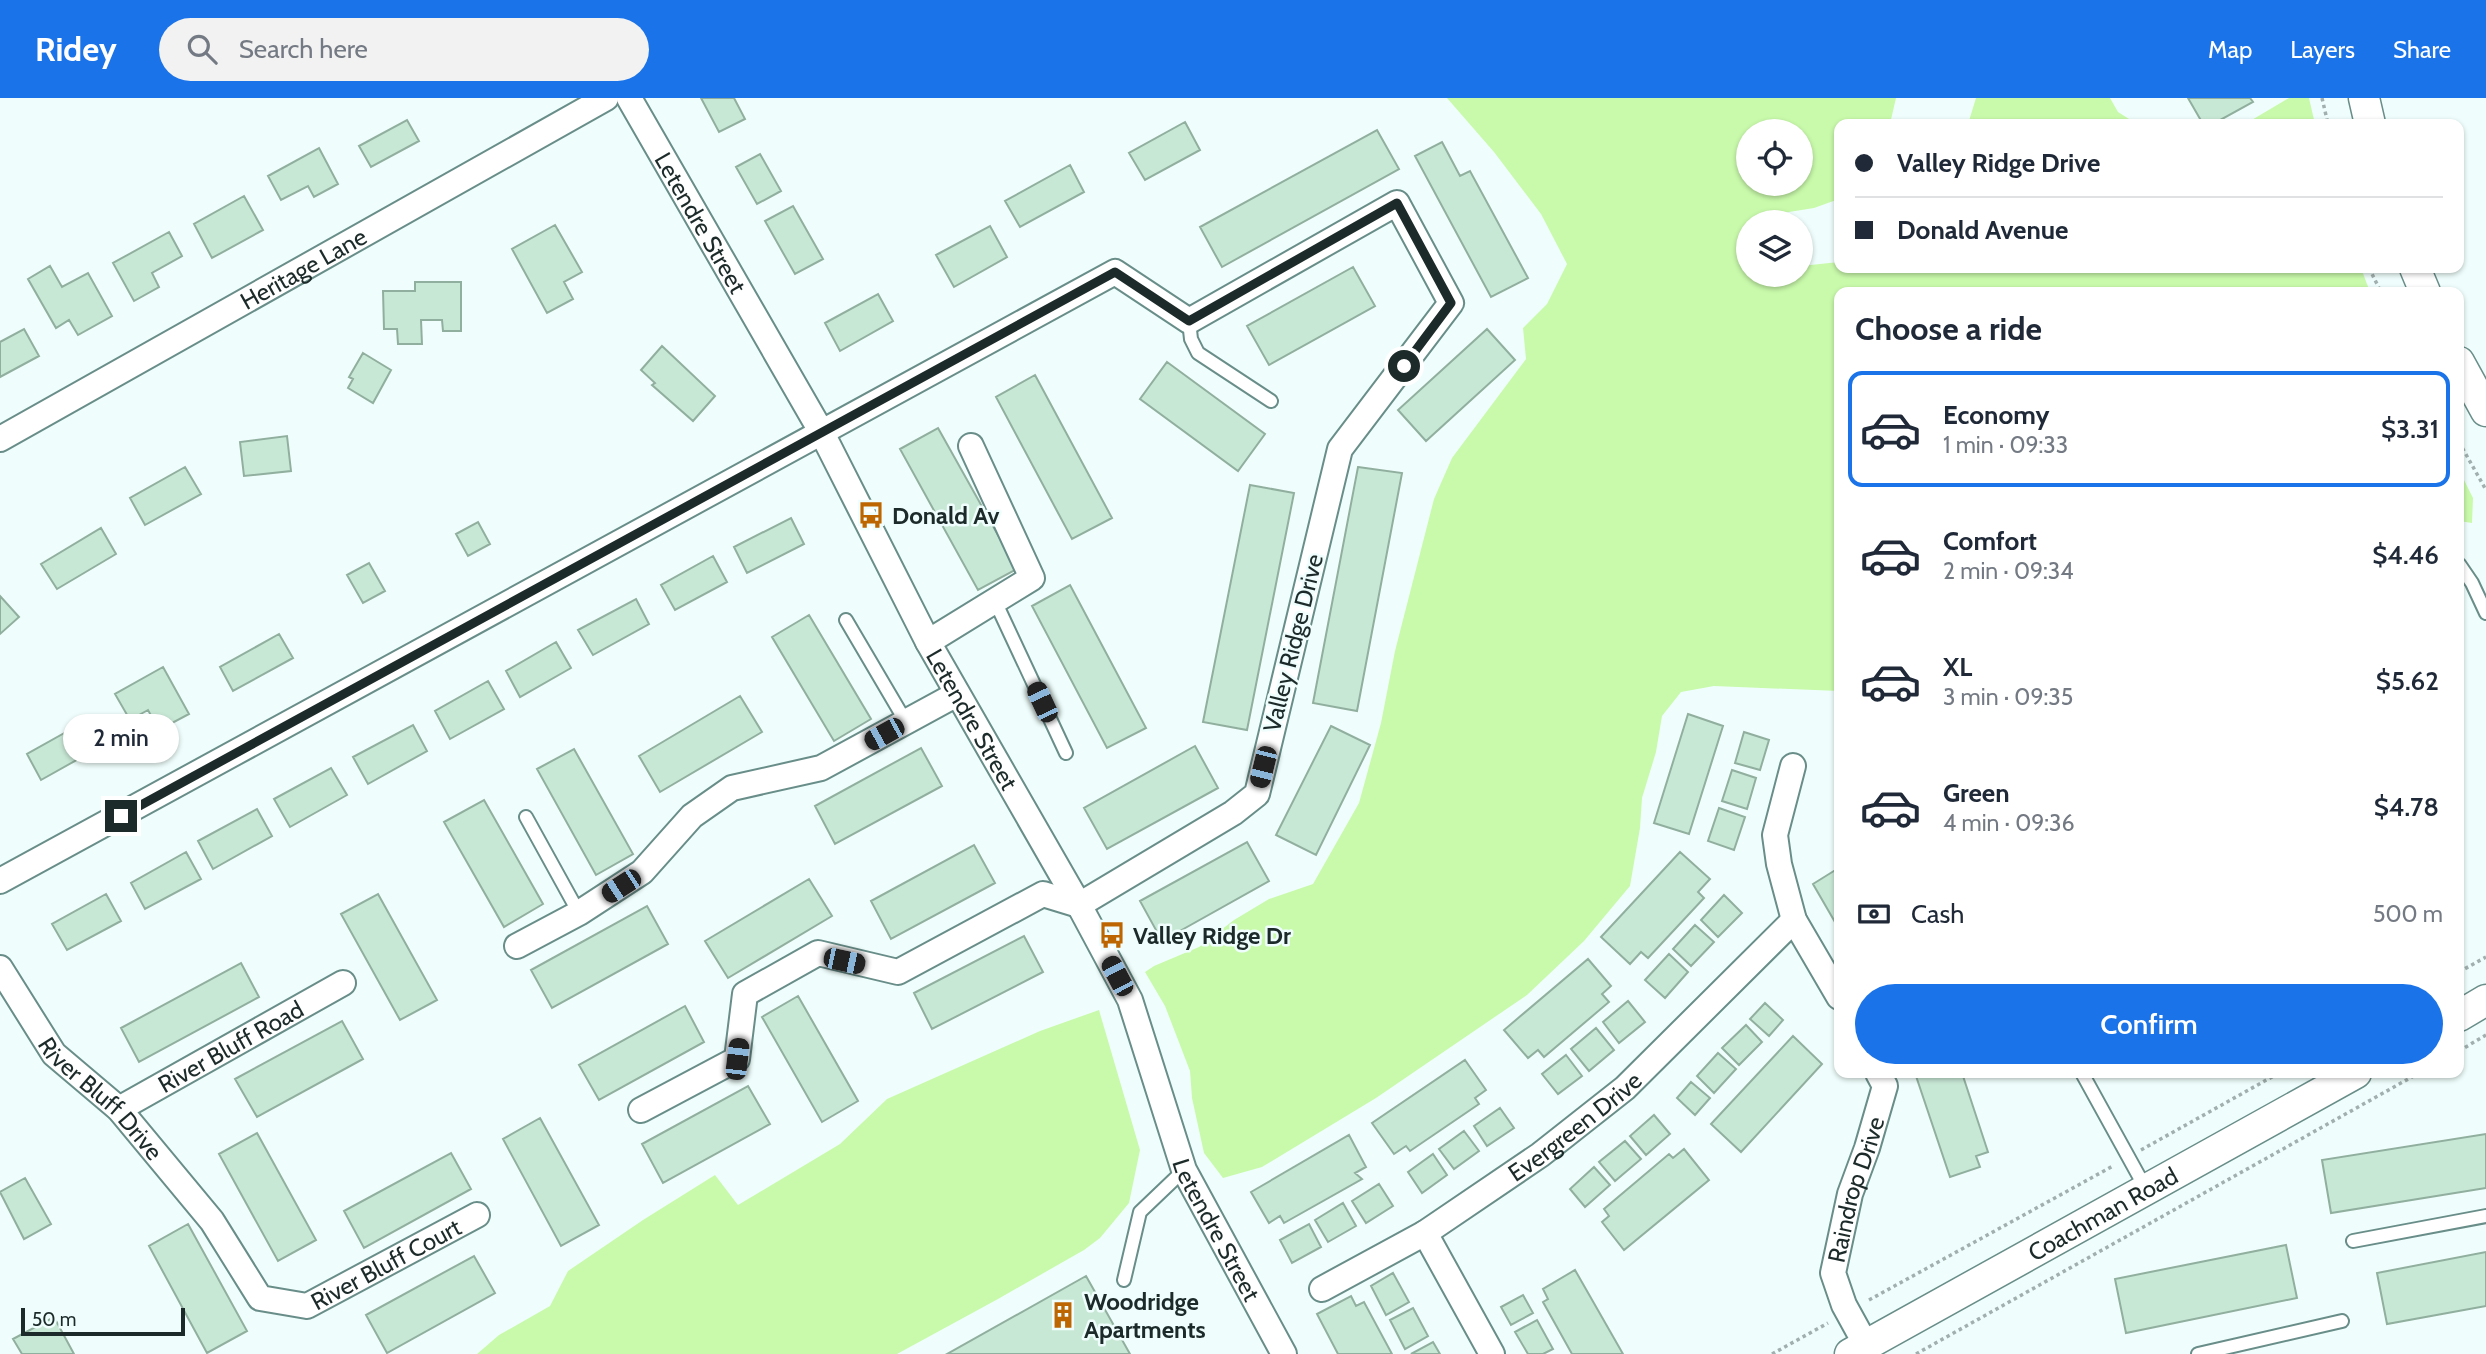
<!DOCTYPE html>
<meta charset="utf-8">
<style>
body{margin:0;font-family:Cabin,sans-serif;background:#f2f2f3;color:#1f2937;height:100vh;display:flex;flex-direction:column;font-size:26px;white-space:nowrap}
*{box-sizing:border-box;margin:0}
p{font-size:23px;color:#747a83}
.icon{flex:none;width:38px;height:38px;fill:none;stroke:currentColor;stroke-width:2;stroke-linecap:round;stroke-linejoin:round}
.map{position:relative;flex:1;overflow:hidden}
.drawer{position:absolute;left:1834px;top:189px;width:630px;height:791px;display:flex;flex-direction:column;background:#fff;border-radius:14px;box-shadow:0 2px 5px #0004}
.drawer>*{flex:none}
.guide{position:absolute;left:1834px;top:21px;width:630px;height:154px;border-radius:14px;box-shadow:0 2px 5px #0004;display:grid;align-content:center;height:154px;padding:0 21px;background:#fff}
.buttons{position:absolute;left:1736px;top:21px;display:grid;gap:14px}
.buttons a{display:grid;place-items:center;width:77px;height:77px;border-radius:50%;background:#fff;box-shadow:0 2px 5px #0004;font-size:35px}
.scale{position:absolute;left:21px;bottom:18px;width:164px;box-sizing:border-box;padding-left:7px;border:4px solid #1c2b29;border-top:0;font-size:19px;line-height:24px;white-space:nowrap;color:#1c2b29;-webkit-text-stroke:5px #effefc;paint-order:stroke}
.end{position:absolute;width:32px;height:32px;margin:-16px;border:9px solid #1c2b29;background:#fff;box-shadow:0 0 0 4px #fff}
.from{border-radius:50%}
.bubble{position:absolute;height:49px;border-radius:24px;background:#fff;box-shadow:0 2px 5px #0004;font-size:23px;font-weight:600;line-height:49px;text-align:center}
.car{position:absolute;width:21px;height:42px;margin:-21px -10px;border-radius:9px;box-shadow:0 0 5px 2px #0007;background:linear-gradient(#222 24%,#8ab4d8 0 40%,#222 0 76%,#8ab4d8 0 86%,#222 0)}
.guide b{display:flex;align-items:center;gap:24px;height:66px;font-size:26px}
.guide b+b{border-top:2px solid #e0e1e3}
.guide i{width:18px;height:18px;background:#1f2937}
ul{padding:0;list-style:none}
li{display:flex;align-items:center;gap:21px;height:116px;margin:0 14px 10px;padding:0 7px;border:4px solid transparent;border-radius:14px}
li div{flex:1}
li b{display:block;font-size:26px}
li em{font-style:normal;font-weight:600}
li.current{border-color:#1a73e8}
li>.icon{width:63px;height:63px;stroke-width:1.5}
h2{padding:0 21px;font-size:32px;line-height:84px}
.pay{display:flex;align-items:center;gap:18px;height:77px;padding:0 21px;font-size:26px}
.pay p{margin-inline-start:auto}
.cta{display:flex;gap:14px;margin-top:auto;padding:14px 21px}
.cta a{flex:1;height:80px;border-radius:42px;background:#1a73e8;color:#fff;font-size:28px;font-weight:600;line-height:80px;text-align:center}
header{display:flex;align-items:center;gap:42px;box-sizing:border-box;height:98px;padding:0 35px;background:#1a73e8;color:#fff}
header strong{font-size:33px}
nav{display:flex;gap:38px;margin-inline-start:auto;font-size:24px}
.search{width:490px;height:63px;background:#f2f2f3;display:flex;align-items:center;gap:18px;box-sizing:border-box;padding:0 24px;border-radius:38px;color:#747a83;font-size:26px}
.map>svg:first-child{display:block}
.green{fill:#c9faab;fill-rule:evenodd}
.building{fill:#c8e8d6;stroke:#91af9e;stroke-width:2}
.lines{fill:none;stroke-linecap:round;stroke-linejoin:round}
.service-casing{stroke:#698e89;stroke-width:16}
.minor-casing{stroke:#698e89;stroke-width:28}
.tertiary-casing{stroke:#698e89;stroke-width:33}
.path{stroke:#a1b0ae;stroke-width:3.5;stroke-dasharray:3.5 3.5;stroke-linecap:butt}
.service{stroke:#fff;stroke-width:12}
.minor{stroke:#fff;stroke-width:24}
.tertiary{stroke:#fff;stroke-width:30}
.route{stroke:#1c2b29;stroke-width:9}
.labels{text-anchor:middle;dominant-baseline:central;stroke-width:5;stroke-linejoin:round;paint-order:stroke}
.street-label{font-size:24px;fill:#1c2b29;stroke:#effefc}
.poi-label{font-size:24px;font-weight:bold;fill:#1c2b29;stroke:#effefc;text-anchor:start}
</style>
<header>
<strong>Ridey</strong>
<div class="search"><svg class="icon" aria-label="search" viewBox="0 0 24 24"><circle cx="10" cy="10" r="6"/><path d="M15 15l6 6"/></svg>Search here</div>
<nav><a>Map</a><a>Layers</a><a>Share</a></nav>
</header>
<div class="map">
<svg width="2486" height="1256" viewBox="0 0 2486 1256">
<rect width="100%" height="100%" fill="#effefc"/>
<!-- green -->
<path class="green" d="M1447,0H1896L1890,26H1839V101L1814,110L1764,118V124H1748V177H1801V168L1839,164V170H1867L1892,175L1897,170H2361L2370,194H1839V593L1714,588L1681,594L1662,618L1656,654L1642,700L1640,730L1630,788L1584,843L1527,897L1376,1000L1262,1069L1223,1080L1204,1055L1192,1000L1190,973L1165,908L1145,874L1154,868L1199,849L1234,822L1269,801L1313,786L1359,705L1381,625L1395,553L1434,401L1452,360L1526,261L1523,230L1547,206L1567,166L1541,116L1494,54ZM1801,33V86H1748V33Z
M1976,0H2110L2118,14L2137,26H1968Z
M2289,0H2309L2315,26H2245Z
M2459,372L2473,400L2472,425L2459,423Z
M1099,912L1140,1052L1129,1105L1100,1140L1084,1152L998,1201L897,1256H477L499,1237L550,1208L568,1173L643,1122L715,1077L738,1107L840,1046L887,1001L1040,933Z"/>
<!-- building -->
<path class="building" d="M701,0H734L745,21L719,34Z
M2188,0H2250L2253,4L2213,26H2203Z
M407,22L419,43L371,69L359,48Z
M1185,24L1200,52L1145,82L1129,55Z
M1377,32L1399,71L1222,169L1200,129Z
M1442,44L1460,78L1470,73L1528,180L1491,199L1415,58Z
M319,50L338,86L314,99L308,88L281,102L268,78Z
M760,56L781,93L757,106L736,69Z
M1070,67L1084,94L1020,129L1005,103Z
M244,98L263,132L212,160L194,126Z
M793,108L823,161L795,176L765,123Z
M555,127L582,174L564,184L573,201L547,215L512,151Z
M990,128L1007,159L954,189L936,157Z
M169,134L182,158L152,175L159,189L134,203L113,165Z
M50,168L62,189L88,175L112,218L78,237L69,222L56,230L28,181Z
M1353,169L1375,208L1269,267L1247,228Z
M415,184H461V233H443L442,222H421L422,246H398L397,231H384L383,193H415Z
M878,196L893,223L840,253L825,225Z
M24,231L39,258L0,279V244Z
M1487,231L1515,262L1426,343L1398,312Z
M662,248L715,298L693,323L652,287L655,285L641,272Z
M363,255L391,272L373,305L348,290L353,281L349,279Z
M1167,264L1265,336L1238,373L1140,301Z
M1035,277L1112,420L1072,441L996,299Z
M938,330L1017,471L978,492L900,351Z
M287,338L291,373L244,378L240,344Z
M185,369L201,396L145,427L130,400Z
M1358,369L1402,375L1357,613L1313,605Z
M1250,387L1294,395L1247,632L1203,624Z
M791,420L804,446L747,475L734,449Z
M478,424L490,446L468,458L456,436Z
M101,430L116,456L57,491L41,466Z
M713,458L727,484L675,512L661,487Z
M369,465L385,493L363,505L347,477Z
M1070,487L1146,630L1107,650L1032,508Z
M0,498L19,519L0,536Z
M636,501L649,526L593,557L578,532Z
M809,517L871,621L834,643L772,539Z
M279,536L293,560L233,593L220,569Z
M556,544L571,570L520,599L506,573Z
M163,569L189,616L159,632L148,612L130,622L115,596Z
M488,583L504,611L450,641L435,613Z
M740,598L762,634L660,694L639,658Z
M1688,616L1723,628L1689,736L1654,725Z
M84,624L98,650L41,682L27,656Z
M413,627L427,653L368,686L353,659Z
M1331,628L1370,647L1316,757L1276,737Z
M1744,634L1769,642L1760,672L1735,665Z
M1195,648L1218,690L1107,751L1084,710Z
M921,650L942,688L835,746L815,708Z
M574,651L633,756L596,777L537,671Z
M331,670L347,697L290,729L274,701Z
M1732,672L1756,680L1747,711L1722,703Z
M484,702L543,806L504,829L444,724Z
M1719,710L1745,719L1734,752L1708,743Z
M257,711L272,738L213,771L198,743Z
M1247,744L1269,783L1162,843L1140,803Z
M974,747L995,785L891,841L871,803Z
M186,754L201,781L145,811L131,785Z
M1680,754L1710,781L1698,794L1704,800L1648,860L1641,854L1630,866L1601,839Z
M1837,771L1839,774V831L1813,786Z
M809,781L832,818L728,880L705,843Z
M106,796L121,823L67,852L52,826Z
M378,796L437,902L400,922L341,816Z
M1724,797L1742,815L1718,839L1701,822Z
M647,808L668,846L552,910L531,872Z
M1695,827L1714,844L1691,868L1673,851Z
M1024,838L1043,874L932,931L914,895Z
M1669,856L1688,874L1665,900L1645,882Z
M1588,861L1611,888L1602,896L1609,904L1544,959L1538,952L1528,960L1504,932Z
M241,865L259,899L139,964L121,930Z
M798,898L858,1003L822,1024L762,919Z
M1628,903L1645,924L1619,945L1603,924Z
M1765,905L1783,922L1769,938L1750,921Z
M685,908L704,944L599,1002L579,967Z
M342,923L363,961L257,1019L235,981Z
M1746,927L1762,944L1739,967L1722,950Z
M1596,930L1614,952L1589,973L1571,951Z
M1793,938L1822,966L1741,1054L1711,1026Z
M1718,955L1736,971L1714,995L1697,978Z
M1566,957L1582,978L1558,996L1542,976Z
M1465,962L1486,992L1475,1000L1479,1006L1410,1053L1406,1048L1394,1056L1372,1025Z
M1915,975H1962L1988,1054L1976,1058L1980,1069L1950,1079Z
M1691,984L1710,1000L1695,1017L1677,1000Z
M748,988L770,1026L663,1085L642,1046Z
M1500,1010L1514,1030L1487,1048L1474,1028Z
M1654,1017L1670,1036L1646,1057L1630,1038Z
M540,1020L599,1127L561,1148L503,1041Z
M1464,1033L1479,1053L1454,1071L1439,1051Z
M257,1035L316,1142L278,1163L219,1056Z
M2486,1036V1090L2331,1115L2322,1062Z
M1349,1037L1366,1069L1355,1075L1362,1081L1284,1125L1280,1118L1269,1125L1251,1094Z
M1625,1043L1641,1061L1615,1083L1599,1064Z
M1684,1051L1709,1082L1624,1152L1602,1124L1609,1118L1604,1111L1669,1056L1673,1060Z
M451,1055L471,1091L364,1150L344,1113Z
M1433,1056L1447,1077L1422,1095L1408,1074Z
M1594,1069L1610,1087L1585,1109L1570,1091Z
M25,1080L51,1126L24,1141L0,1094Z
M1379,1086L1393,1108L1366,1125L1352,1103Z
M1343,1105L1356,1128L1328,1144L1315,1122Z
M188,1126L247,1233L207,1255L149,1148Z
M1309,1126L1321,1149L1292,1165L1280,1142Z
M2286,1147L2297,1200L2126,1235L2115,1181Z
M2486,1154V1208L2387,1226L2377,1175Z
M474,1158L495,1195L387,1255L366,1217Z
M1575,1172L1623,1256H1572L1543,1204L1548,1201L1543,1191Z
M1393,1175L1409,1204L1386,1217L1371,1188Z
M1086,1178L1130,1256H947Z
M1523,1197L1533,1215L1511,1227L1501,1209Z
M1351,1198L1356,1208L1364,1204L1392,1256H1338L1317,1216Z
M1413,1210L1428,1238L1405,1251L1390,1222Z
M54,1219L74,1256H22L13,1241Z
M1537,1222L1553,1251L1543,1256H1528L1515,1234Z
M1433,1244L1440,1256H1411Z"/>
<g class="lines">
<defs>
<path id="service" d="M1189,223L1191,241L1198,255L1271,303
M2459,466L2472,485L2486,515
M995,503L1066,655
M846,522L906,624
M526,719L579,815
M2082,975L2146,1091
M2353,1143L2486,1118
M1124,1182L1140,1114L1184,1072
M2198,1256L2342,1223"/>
<g id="minor">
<path id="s1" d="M629,0L822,335L928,544L1079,807L1130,902L1184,1072L1284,1256"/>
<path id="s2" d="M0,341L606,0"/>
<path d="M928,544L1032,480L971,348"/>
<path d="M1793,668L1775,737L1779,766L1794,822L1839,899"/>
<path d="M0,783L1115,174L1189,223L1397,105L1451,205L1340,351L1257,696L1233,715L1079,807L1043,796L898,874L818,855L745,896L737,961L641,1012"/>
<path d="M517,848L579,815L642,774L692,718L732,690L821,670L957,596"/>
<path id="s3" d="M0,870L54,956L119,1011L212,1123L260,1200L307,1208L477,1117"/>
<path id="s4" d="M119,1011L343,885"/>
<path d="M1425,1135L1492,1256"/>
<path id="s5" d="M1322,1191L1425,1135L1540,1057L1625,990L1794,822"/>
<path id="s6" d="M1866,1247L1844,1207L1833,1175L1850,1096L1867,1050L1885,988L1878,975"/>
</g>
<g id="tertiary">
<path d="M2364,0L2370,26"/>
<path d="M2415,170L2425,194"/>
<path d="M2459,264L2486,313"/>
<path d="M2459,918L2486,902"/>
<path id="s7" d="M1850,1256L2356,975"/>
</g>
</defs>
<!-- service casing -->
<use href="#service" class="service-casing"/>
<!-- minor casing -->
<use href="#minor" class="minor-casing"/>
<!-- tertiary casing -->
<use href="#tertiary" class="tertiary-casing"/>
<!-- path -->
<path class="path" d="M2322,0L2328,26
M2369,170L2381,194
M2459,344L2486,392
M2459,874L2486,859
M2459,953L2486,937
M2141,1052L2279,975
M1869,1202L2113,1068
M1772,1256L1828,1225
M1916,1256L2419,975"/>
<!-- service -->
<use href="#service" class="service"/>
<!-- minor -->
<use href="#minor" class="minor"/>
<!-- tertiary -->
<use href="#tertiary" class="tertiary"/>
</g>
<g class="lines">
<!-- route -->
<path class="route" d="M121,718L1115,174L1189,223L1397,105L1451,205L1404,268"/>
</g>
<!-- icons -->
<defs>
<symbol id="bus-bare" viewBox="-9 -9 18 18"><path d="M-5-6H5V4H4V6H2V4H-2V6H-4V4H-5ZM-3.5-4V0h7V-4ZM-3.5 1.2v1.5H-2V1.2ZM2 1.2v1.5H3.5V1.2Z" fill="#bd6501" stroke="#effefc" stroke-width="2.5" paint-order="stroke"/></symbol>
<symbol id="building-bare" viewBox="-9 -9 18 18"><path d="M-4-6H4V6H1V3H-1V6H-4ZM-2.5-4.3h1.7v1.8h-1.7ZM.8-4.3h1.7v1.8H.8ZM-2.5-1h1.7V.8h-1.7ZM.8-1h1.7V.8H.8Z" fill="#bd6501" stroke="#effefc" stroke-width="2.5" paint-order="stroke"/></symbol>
</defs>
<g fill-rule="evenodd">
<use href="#bus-bare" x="852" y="398" width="38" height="38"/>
<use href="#bus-bare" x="1093" y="818" width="38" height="38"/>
<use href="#building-bare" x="1044" y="1198" width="38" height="38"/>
</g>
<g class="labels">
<!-- street labels -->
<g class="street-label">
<text stroke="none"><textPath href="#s1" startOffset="144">Letendre Street</textPath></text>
<text stroke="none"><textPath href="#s2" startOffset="348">Heritage Lane</textPath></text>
<text transform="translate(1293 545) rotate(-76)">Valley Ridge Drive</text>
<text stroke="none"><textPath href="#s1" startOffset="710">Letendre Street</textPath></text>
<text stroke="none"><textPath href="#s4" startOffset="128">River Bluff Road</textPath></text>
<text stroke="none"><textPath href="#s3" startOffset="166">River Bluff Drive</textPath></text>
<text stroke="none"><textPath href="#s5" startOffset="301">Evergreen Drive</textPath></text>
<text stroke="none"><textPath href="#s6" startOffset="166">Raindrop Drive</textPath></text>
<text stroke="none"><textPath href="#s7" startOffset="289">Coachman Road</textPath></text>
<text stroke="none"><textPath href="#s1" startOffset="1278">Letendre Street</textPath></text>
<text stroke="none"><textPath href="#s3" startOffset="560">River Bluff Court</textPath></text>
</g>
<!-- poi labels -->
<g class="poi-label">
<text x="892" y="417">Donald Av</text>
<text x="1133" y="837">Valley Ridge Dr</text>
<text x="1084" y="1203">Woodridge<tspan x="1084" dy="28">Apartments</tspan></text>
</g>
</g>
</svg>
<div class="buttons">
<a><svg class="icon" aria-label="locate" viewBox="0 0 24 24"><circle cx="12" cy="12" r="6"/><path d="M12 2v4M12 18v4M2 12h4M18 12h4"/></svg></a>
<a><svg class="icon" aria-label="layers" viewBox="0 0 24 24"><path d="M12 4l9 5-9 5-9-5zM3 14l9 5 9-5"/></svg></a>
</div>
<div class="scale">50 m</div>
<i class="end from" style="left:1404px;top:268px"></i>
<i class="end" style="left:121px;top:718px"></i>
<div class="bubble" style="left:63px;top:616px;width:116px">2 min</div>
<i class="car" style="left:1042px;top:604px;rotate:335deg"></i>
<i class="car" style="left:884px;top:636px;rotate:241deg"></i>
<i class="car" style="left:1263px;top:669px;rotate:194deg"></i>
<i class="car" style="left:621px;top:788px;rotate:237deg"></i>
<i class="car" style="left:844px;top:863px;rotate:102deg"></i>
<i class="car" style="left:1117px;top:878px;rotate:332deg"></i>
<i class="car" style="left:737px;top:961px;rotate:7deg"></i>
<div class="guide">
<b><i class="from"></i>Valley Ridge Drive</b>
<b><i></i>Donald Avenue</b>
</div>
<section class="drawer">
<h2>Choose a ride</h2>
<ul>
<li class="current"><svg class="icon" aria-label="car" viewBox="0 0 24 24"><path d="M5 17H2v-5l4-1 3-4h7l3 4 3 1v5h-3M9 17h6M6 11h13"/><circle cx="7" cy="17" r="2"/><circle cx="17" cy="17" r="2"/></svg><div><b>Economy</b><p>1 min · 09:33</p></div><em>$3.31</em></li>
<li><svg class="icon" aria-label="car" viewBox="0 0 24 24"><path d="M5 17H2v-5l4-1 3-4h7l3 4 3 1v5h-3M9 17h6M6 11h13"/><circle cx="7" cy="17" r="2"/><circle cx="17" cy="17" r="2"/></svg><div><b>Comfort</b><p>2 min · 09:34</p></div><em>$4.46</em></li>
<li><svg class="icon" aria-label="car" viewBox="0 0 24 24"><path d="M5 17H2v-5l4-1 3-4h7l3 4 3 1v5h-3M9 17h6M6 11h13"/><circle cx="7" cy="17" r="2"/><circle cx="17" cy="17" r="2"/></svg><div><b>XL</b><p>3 min · 09:35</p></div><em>$5.62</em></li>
<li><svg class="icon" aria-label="car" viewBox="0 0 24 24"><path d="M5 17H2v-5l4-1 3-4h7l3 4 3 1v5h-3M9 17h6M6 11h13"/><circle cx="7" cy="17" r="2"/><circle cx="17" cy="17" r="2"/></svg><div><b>Green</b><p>4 min · 09:36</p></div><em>$4.78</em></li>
</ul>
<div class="pay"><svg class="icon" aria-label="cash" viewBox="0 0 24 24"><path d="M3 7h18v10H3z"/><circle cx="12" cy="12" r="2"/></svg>Cash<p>500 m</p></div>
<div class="cta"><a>Confirm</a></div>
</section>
</div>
